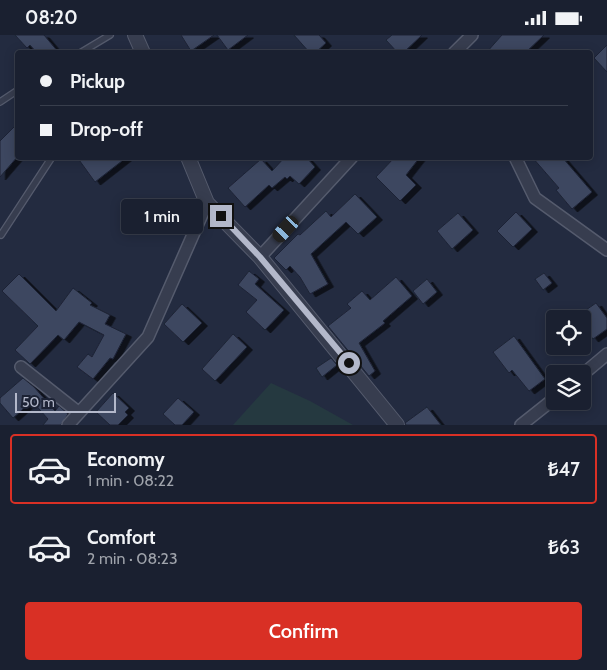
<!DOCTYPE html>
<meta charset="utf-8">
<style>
body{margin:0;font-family:Cabin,sans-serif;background:#232838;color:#f1f3f6;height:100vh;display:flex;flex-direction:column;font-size:19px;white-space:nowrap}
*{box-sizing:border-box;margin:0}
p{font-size:16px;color:#9fa3ab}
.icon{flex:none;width:28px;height:28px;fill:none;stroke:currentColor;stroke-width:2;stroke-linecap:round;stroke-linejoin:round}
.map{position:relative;height:390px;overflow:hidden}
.panel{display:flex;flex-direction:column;background:#1a2030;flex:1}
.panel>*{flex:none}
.top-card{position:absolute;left:15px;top:15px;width:578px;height:110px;border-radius:5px;box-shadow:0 2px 12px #0003,0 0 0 1px #383e4c;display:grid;align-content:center;height:110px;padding:0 25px;background:#1a2030}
.controls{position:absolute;left:546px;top:275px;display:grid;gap:10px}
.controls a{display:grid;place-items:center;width:45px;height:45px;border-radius:5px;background:#1a2030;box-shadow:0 2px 12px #0003,0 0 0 1px #383e4c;font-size:25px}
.scale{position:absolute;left:15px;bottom:12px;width:101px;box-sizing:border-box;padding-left:5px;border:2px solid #b3b8ca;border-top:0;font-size:14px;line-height:18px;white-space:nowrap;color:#b3b8ca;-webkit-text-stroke:4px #1c2234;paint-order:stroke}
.end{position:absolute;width:22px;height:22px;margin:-11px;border:6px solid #b3b8ca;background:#111;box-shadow:0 0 0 2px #111}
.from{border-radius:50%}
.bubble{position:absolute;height:35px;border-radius:5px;background:#1a2030;box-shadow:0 2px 12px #0003,0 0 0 1px #383e4c;font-size:16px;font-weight:600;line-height:35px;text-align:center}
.car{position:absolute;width:15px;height:30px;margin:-15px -8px;border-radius:6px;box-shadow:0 0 4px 1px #0007;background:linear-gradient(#222 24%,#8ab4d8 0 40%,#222 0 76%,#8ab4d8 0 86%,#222 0)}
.top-card b{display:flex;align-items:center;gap:18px;height:48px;font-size:19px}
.top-card b+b{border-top:1px solid #383e4c}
.top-card i{width:12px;height:12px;background:#f1f3f6}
ul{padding:9px 0 0;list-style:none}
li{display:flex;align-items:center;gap:15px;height:70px;margin:0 10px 8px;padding:0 15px;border:2px solid transparent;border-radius:5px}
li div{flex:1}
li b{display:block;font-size:19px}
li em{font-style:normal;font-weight:600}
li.on{border-color:#d93025}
li>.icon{width:45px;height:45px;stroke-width:1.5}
.cta{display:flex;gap:10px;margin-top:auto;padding:10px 25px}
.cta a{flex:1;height:58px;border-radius:5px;background:#d93025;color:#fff;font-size:20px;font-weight:600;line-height:58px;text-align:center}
.status{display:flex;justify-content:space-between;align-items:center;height:35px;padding:0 25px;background:#1a2030;direction:ltr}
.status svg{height:14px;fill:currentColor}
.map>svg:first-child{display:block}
.green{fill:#253940}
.building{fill:#3e4760;stroke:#1e2436;filter:url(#shadow)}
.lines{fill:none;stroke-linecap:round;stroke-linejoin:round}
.service-casing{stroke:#555b6d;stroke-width:8}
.minor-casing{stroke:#555b6d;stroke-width:14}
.tertiary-casing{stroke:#555b6d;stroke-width:16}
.service{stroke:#373d4f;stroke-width:5.5}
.minor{stroke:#373d4f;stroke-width:11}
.tertiary{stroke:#373d4f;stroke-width:14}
.route{stroke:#b3b8ca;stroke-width:6}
</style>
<div class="status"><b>08:20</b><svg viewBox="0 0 49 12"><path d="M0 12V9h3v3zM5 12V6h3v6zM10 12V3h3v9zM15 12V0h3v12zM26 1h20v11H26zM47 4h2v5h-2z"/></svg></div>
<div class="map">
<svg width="607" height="390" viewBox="0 0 607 390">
<defs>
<filter id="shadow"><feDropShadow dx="5.5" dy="3" stdDeviation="0" flood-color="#0009"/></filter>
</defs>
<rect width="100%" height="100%" fill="#232b40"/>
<!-- green -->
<path class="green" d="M271,348L310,366L353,390H233Z"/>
<!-- building -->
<path class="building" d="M15,0H44L59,18H37L30,10L27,13Z
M181,0H214L191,16Z
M217,0H248L228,15Z
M294,0H319L326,8L315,18H310Z
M392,0H422L403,18H398L386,5Z
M502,0H544L525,18H486Z
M607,10V37L594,23Z
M18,88V121L0,142V106Z
M77,122H127L95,147Z
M285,122H306L315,132L299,149L290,141L287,144L285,142L272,153L269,150L245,172L228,153L261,124L272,136Z
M395,122H420L406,140L416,150L400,166L376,142Z
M532,122H562L592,157L572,174L556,155L559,153Z
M355,159L377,182L358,199L346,187L311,219L328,249L310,259L300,242L290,231L286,235L274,223L298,199L300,200L326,176L331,182Z
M516,177L532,194L513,212L497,196Z
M458,178L473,195L452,214L437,196Z
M249,236L259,244L255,249L284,275L265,295L246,277L257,265L238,250Z
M544,238L552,248L543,255L535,244Z
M19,239L56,276L73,253L92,268L90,270L110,280L105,289L126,299L113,324L110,323L93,344L77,332L88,319L92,322L104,300L79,287L64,305L58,300L30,329L15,315L38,291L2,256Z
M396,242L412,261L383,286L385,288L359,308L375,336L369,341L328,291L351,273L347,269L362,256L370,265Z
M427,244L437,257L423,269L413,256Z
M596,268L607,283V294L593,304L582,290V284L576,282Z
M182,269L202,288L183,307L164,289Z
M233,299L247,312L215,346L202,334Z
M514,301L545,344L529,356L512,335L509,338L493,317Z
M331,323L337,330L322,342L316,333Z
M23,343L34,352L55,376L59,371L68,379L61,390H43L48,384L32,366L13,383L0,368V363Z
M113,358L129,373L125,377L128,380L118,390H110L96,377Z
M178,363L194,377L182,390H175L163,379Z
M427,372L441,390H406L405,388Z"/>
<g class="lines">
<defs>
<path id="service" d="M80,18L110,0
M0,67L18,55
M1,200L52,122"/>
<path id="minor" d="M454,18L472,0
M515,122L535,163L607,215
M260,222L352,122
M21,332L78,377
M582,340L607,319
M68,390L148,302L207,168
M521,390L555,363"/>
<path id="tertiary" d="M135,0L143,18
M188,122L207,168L260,222L397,390"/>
</defs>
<!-- service casing -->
<use href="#service" class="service-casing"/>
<!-- minor casing -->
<use href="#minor" class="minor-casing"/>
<!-- tertiary casing -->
<use href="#tertiary" class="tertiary-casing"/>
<!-- service -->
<use href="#service" class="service"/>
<!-- minor -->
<use href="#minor" class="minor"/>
<!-- tertiary -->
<use href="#tertiary" class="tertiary"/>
</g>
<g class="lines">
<!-- route -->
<path class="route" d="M221,181L260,222L349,328"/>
</g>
</svg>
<div class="controls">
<a><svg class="icon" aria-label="locate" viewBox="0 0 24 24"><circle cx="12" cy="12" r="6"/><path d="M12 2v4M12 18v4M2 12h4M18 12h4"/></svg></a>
<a><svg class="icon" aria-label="layers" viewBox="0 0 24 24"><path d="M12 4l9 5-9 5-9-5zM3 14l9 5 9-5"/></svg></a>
</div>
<div class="scale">50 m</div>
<i class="end from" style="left:349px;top:328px"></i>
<i class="end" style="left:221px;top:181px"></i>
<div class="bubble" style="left:121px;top:164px;width:82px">1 min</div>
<i class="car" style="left:286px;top:194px;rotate:223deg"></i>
<div class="top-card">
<b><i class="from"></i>Pickup</b>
<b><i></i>Drop-off</b>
</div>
</div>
<section class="panel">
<ul>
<li class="on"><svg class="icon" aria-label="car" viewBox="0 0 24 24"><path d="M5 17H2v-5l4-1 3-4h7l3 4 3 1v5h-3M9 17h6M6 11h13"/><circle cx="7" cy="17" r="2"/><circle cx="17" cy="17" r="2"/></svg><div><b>Economy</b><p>1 min · 08:22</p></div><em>₺47</em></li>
<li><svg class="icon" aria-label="car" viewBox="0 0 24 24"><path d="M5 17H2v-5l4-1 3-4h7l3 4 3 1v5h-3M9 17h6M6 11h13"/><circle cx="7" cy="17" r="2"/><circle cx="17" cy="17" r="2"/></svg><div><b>Comfort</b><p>2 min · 08:23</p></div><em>₺63</em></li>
</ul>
<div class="cta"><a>Confirm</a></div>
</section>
